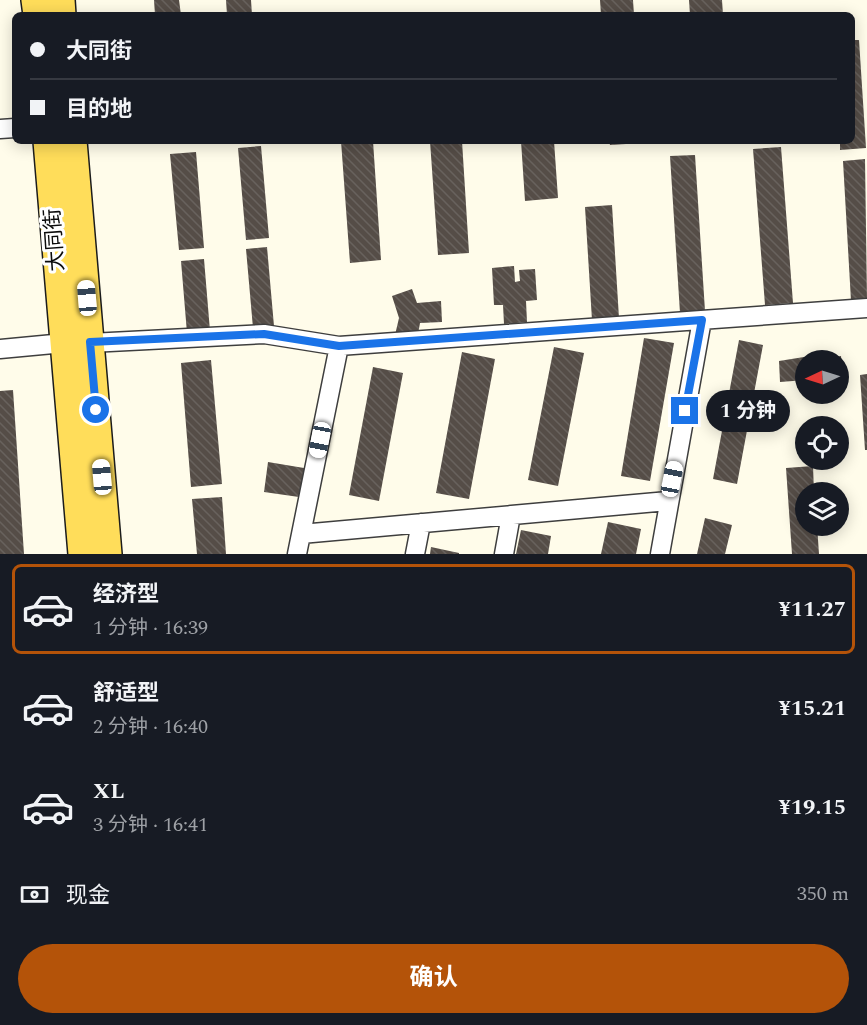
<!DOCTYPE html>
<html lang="zh">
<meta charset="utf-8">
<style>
body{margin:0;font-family:Spectral,"Noto Sans SC",serif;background:#242831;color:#f1f3f6;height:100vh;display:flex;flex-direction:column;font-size:22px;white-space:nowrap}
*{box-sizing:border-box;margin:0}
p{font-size:20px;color:#9ea1a6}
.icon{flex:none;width:33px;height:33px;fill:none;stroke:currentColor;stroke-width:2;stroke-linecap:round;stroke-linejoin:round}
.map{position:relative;height:554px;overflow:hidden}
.side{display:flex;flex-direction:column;background:#171b24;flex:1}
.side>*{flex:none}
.hud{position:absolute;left:12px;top:12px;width:843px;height:132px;border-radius:9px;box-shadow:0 3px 15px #0003;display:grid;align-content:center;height:132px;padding:0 18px;background:#171b24}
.needle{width:39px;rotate:266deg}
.buttons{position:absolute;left:795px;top:350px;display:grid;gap:12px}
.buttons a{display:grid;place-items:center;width:54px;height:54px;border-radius:50%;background:#171b24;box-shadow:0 3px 15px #0003;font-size:30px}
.end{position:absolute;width:27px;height:27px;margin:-14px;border:8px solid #1a73e8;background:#fff;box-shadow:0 0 0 3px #fff}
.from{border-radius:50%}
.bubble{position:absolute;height:42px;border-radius:21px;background:#171b24;box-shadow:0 3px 15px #0003;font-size:20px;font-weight:700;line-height:42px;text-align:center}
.car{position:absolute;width:18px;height:36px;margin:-18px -9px;border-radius:8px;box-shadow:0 0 4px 2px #0007;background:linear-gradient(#fff 24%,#345 0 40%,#fff 0 76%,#345 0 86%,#fff 0)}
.hud b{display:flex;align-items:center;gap:21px;height:57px;font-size:22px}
.hud b+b{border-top:2px solid #363941}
.hud i{width:15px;height:15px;background:#f1f3f6}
ul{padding:10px 0 0;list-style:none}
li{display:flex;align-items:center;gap:18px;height:90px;margin:0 12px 9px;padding:0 6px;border:3px solid transparent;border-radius:9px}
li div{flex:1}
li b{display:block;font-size:22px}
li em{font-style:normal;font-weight:700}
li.active{border-color:#b45309}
li>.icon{width:54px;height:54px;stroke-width:1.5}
.pay{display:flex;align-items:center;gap:15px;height:66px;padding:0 18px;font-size:22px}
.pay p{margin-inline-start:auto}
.action{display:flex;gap:12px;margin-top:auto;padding:12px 18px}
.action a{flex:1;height:69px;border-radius:36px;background:#b45309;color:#fff;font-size:24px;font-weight:700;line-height:69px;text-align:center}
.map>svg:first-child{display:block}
.building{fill:url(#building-back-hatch)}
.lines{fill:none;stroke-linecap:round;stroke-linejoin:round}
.street-casing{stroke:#3e3e3e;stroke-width:21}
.primary-casing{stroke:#1c1c1c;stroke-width:30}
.street{stroke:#fff;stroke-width:18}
.primary{stroke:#ffdd5a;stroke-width:27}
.route{stroke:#1a73e8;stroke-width:8}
.labels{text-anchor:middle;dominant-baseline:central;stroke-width:6;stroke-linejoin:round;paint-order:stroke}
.street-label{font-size:21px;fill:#0b0b0b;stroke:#fff}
</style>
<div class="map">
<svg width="867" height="554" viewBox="0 0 867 554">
<defs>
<pattern id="building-back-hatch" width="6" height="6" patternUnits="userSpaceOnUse" patternTransform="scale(1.5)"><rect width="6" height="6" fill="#554d47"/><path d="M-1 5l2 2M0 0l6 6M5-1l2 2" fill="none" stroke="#68625d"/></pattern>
</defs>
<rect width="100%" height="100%" fill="#fffcea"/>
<!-- building -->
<path class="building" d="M154,0H179L181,15H155Z
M226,0H251L252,15H227Z
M600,0H633L634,15H601Z
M689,0H722L723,15H690Z
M852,40H859L866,148L840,150V141H852Z
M341,141H373L381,260L350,263Z
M430,141H462L469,253L438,255Z
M521,141H554L558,198L525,201Z
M609,141H642V143L610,145Z
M261,146L269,238L246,240L238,148Z
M781,147L793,303L765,305L753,149Z
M196,152L204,248L179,250L170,154Z
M695,155L705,311L680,313L670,156Z
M865,159L867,300L851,301L843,161Z
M612,205L619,318L592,320L585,207Z
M267,247L274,326L253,328L246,249Z
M204,259L210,331L187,333L181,261Z
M514,266L515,282L520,281L519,270L535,269L537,300L526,301L527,322L504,324L503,305H494L492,268Z
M412,289L417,303L441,301L442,322L420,323L417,340L395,335L399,318L392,296Z
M644,338L674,343L650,481L621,476Z
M739,340L763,345L737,484L713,479Z
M554,347L584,353L558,486L528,480Z
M462,352L495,359L469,499L436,493Z
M833,355L834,357L841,356L843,378H838V360H819V356Z
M804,357L806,380L780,382L779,361Z
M211,360L222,484L191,487L181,363Z
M373,367L403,373L379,501L349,495Z
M867,374V450H865L860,375Z
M13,390L24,554H0V391Z
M268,462L310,469L306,498L264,492Z
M813,466L814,492H806V525H817L819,554H792L786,468Z
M222,497L226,554H197L192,499Z
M705,518L732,525L725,554H697Z
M608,522L641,529L636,554H601Z
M521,530L551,536L548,554H516Z
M431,547L459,553V554H430Z"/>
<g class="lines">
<defs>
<path id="street" d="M0,129L15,128
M90,343L264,334L339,346L867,308
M0,349L64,343
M301,534L668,501
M297,554L339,346
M415,554L421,523
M504,554L511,515
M660,554L702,320"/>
<path id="primary" d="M35,0L37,15
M61,0L62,15
M47,141L82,554
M73,141L108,554"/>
</defs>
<!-- street casing -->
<use href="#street" class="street-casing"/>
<!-- primary casing -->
<use href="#primary" class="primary-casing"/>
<!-- street -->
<use href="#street" class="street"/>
<!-- primary -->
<use href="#primary" class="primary"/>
</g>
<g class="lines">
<!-- route -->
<path class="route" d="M96,410L90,342L264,334L339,346L702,320L685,411"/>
</g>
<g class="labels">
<!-- street labels -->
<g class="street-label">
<text transform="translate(55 240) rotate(-94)">大同街</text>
</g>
</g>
</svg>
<div class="buttons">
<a><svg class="needle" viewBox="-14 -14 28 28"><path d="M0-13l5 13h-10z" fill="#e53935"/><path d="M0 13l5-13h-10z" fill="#9ea1a6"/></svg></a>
<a><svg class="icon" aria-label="locate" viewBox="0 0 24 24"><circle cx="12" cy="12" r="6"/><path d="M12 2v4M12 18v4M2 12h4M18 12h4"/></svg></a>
<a><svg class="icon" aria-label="layers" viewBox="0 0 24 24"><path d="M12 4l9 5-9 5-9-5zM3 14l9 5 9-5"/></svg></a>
</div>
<i class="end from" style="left:96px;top:410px"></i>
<i class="end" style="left:685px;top:411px"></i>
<div class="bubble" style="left:706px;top:390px;width:84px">1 分钟</div>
<i class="car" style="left:87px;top:298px;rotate:355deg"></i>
<i class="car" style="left:320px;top:440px;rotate:191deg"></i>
<i class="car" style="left:102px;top:477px;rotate:355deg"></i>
<i class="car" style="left:672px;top:479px;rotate:11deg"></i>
<div class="hud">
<b><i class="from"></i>大同街</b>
<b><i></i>目的地</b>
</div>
</div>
<section class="side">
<ul>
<li class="active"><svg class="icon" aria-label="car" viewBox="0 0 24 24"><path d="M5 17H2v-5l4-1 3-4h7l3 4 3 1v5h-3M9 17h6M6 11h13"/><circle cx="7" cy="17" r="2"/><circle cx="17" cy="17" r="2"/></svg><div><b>经济型</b><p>1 分钟 · 16:39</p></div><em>¥11.27</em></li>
<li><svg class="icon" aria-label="car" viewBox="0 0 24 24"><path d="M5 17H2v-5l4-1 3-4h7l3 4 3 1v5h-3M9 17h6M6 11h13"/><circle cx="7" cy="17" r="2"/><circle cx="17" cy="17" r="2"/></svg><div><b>舒适型</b><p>2 分钟 · 16:40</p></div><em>¥15.21</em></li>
<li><svg class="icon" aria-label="car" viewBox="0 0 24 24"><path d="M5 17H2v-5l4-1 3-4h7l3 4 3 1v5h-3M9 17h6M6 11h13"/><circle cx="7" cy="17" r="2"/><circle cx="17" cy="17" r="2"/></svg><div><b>XL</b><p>3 分钟 · 16:41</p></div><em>¥19.15</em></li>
</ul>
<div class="pay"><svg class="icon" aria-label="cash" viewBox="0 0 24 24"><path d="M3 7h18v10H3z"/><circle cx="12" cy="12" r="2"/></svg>现金<p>350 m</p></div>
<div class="action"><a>确认</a></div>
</section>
